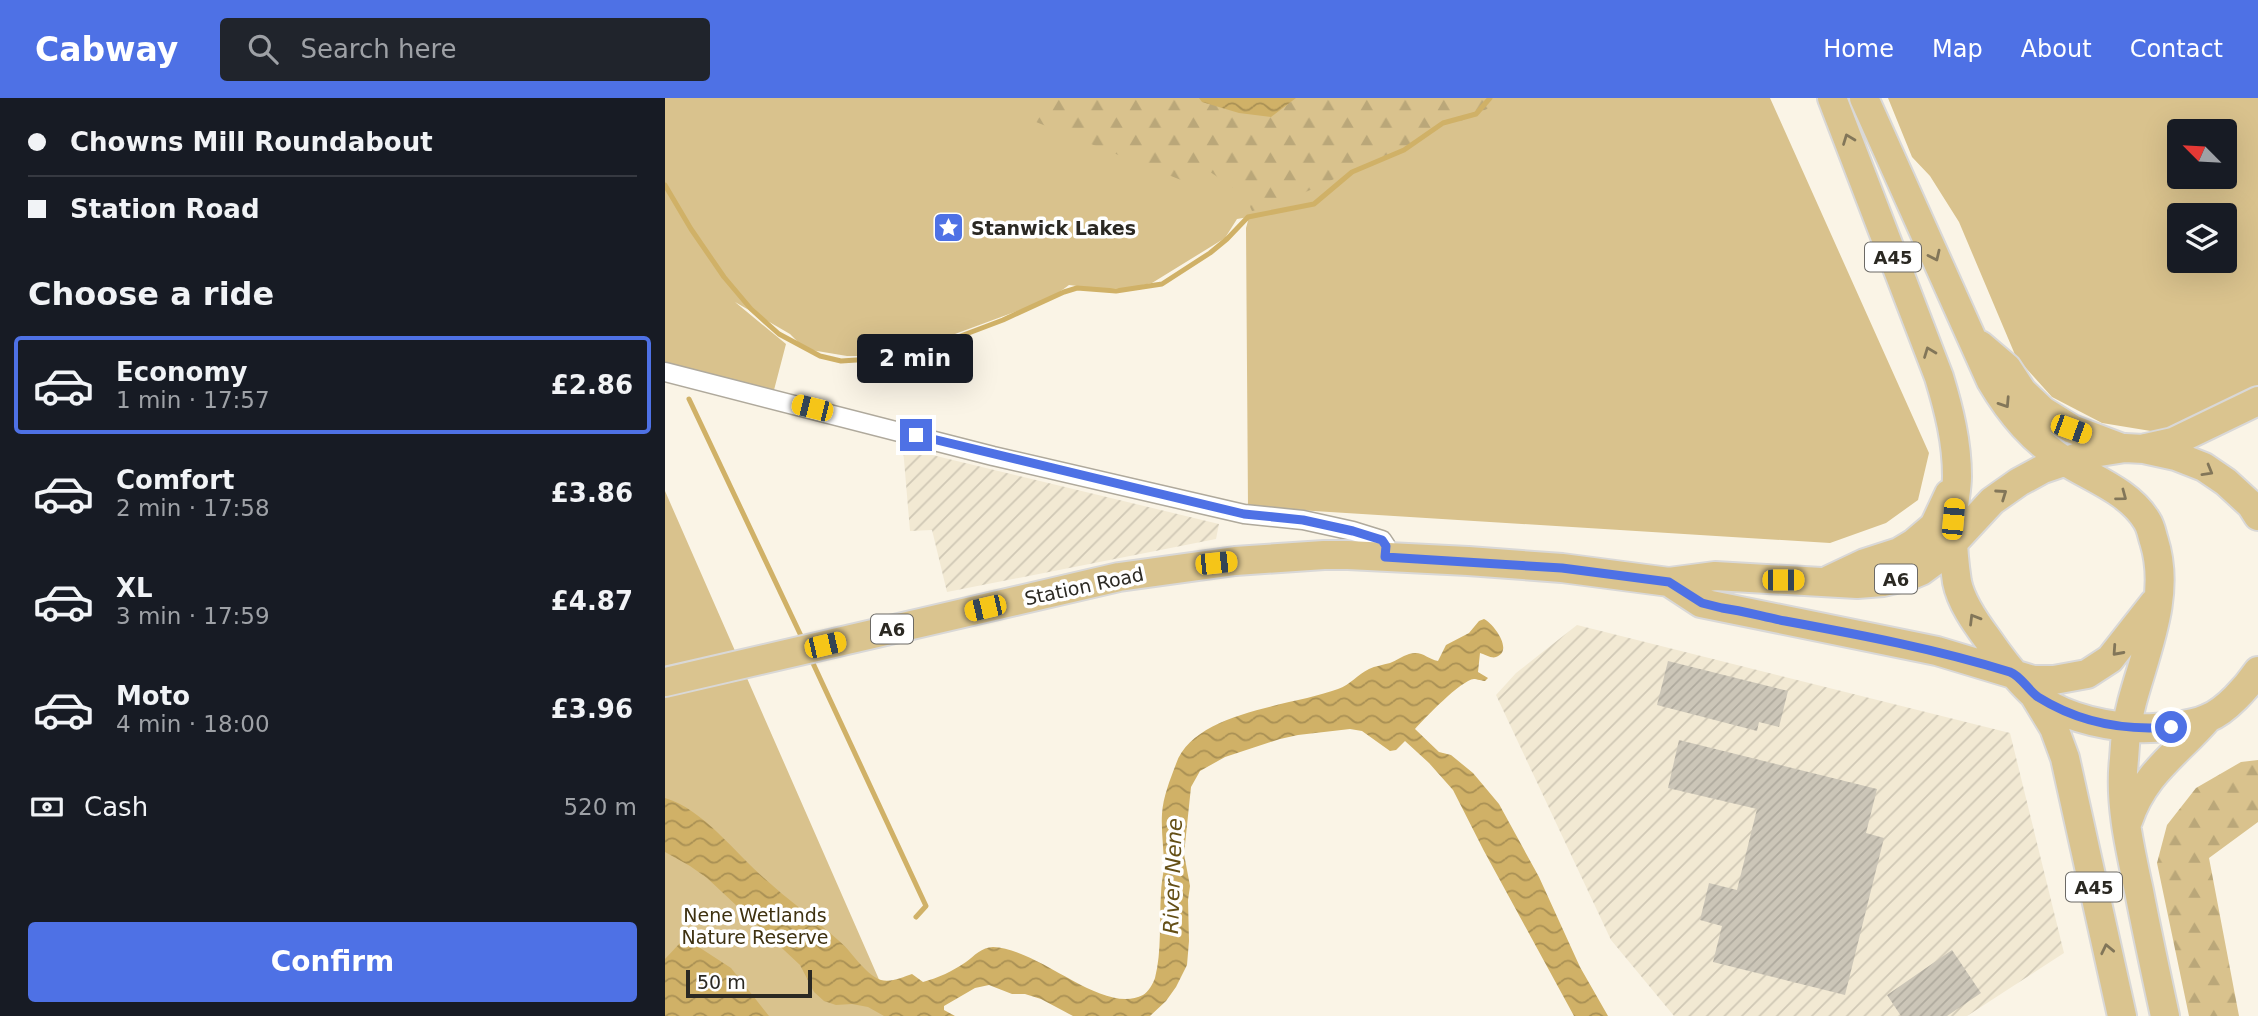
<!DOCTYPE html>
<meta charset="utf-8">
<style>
body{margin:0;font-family:"DejaVu Sans",sans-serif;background:#20242c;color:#f1f3f6;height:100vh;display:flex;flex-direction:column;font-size:26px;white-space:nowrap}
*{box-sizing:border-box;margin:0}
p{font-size:23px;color:#9ea1a6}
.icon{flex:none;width:38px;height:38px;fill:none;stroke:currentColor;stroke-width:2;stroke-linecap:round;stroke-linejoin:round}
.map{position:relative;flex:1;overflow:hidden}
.side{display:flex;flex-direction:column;background:#171b24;width:665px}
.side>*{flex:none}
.top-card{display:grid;align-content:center;height:154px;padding:0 28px;background:#171b24}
.needle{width:46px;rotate:294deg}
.buttons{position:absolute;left:1502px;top:21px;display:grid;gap:14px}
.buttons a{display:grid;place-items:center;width:70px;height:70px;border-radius:7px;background:#171b24;box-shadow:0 7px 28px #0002;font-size:35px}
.scale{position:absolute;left:21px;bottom:18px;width:126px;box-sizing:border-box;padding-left:7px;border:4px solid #2b2923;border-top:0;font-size:19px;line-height:24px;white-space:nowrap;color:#2b2923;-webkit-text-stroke:5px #fff;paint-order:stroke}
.end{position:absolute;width:32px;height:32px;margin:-16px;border:9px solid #4e71e5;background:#fff;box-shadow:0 0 0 4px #fff}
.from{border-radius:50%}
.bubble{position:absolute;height:49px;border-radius:7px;background:#171b24;box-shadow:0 7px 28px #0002;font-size:23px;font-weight:700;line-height:49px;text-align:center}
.car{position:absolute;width:21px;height:42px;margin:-21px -10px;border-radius:9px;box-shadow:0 0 5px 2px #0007;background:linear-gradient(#f5c518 24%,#345 0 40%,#f5c518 0 76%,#345 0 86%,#f5c518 0)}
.top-card b{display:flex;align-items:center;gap:24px;height:66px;font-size:26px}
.top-card b+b{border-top:2px solid #363941}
.top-card i{width:18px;height:18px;background:#f1f3f6}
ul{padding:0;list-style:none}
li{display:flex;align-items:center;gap:21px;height:98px;margin:0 14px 10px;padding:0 14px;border:4px solid transparent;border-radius:7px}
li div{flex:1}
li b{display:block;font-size:26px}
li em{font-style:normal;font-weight:700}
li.current{border-color:#4e71e5}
li>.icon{width:63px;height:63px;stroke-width:1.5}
h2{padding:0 28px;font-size:32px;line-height:84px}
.pay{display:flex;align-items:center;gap:18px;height:77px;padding:0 28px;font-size:26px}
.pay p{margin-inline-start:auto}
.cta{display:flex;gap:14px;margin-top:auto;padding:14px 28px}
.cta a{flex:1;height:80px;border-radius:7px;background:#4e71e5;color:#fff;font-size:28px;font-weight:700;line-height:80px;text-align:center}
header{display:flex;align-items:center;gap:42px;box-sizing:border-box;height:98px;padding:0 35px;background:#4e71e5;color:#fff}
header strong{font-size:33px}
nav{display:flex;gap:38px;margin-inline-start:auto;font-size:24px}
.search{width:490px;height:63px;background:#20242c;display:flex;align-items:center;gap:18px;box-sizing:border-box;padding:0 24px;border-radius:7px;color:#9ea1a6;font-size:26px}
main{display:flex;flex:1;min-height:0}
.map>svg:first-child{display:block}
.industrial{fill:url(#industrial-furrows)}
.green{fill:#d9c28d;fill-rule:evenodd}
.forest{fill:url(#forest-firs)}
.water{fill:url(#water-waves)}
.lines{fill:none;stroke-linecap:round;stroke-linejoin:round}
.stream{stroke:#d0b167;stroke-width:5}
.building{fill:url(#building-hatch)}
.minor-casing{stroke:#afa99c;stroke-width:21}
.trunk-casing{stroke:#d9d8d7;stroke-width:32}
.minor{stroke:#fff;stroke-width:18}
.trunk{stroke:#dac48f;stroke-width:28}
.oneway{stroke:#827659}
.route{stroke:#4e71e5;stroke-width:9}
.labels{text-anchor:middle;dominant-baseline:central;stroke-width:7;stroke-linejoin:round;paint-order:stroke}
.shield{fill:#fff;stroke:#6b6965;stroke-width:2}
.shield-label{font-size:18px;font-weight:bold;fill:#2b2923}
.poi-label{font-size:19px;font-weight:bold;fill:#2b2923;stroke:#fff;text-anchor:start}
.street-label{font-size:19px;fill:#2b2923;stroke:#fff}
.park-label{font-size:19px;fill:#3e3110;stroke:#fff}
.water-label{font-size:21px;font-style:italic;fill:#644f16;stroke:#fff}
</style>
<header>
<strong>Cabway</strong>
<div class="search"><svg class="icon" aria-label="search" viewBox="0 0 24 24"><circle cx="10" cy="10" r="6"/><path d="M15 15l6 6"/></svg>Search here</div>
<nav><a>Home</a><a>Map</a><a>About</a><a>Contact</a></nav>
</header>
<main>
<section class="side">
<div class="top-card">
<b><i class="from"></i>Chowns Mill Roundabout</b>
<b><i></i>Station Road</b>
</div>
<h2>Choose a ride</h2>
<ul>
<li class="current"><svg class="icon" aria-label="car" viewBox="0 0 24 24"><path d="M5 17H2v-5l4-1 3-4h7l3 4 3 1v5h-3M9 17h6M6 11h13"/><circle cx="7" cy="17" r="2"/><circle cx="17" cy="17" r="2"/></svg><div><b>Economy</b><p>1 min · 17:57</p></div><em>£2.86</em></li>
<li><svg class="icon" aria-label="car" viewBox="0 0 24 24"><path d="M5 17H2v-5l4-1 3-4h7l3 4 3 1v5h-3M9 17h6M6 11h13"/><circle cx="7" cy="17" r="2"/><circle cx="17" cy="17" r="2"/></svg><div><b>Comfort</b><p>2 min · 17:58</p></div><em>£3.86</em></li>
<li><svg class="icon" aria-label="car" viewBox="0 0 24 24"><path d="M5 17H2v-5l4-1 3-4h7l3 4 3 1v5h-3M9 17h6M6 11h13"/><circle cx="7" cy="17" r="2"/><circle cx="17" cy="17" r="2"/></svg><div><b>XL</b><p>3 min · 17:59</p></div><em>£4.87</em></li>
<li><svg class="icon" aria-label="car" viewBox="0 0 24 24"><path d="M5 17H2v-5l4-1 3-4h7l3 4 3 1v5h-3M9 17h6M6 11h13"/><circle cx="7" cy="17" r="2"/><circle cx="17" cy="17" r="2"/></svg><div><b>Moto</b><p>4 min · 18:00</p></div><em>£3.96</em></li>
</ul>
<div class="pay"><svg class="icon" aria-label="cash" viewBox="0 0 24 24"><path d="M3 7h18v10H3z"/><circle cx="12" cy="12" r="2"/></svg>Cash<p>520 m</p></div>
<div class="cta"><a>Confirm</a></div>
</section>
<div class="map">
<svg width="1593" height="918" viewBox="0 0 1593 918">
<defs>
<pattern id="industrial-furrows" width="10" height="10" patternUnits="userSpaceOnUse" patternTransform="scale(1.75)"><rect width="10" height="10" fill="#f2e9d3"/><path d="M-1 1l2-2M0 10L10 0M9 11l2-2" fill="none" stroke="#d0c8b5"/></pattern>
<pattern id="forest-firs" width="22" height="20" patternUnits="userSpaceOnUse" patternTransform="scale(1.75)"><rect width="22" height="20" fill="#d9c28d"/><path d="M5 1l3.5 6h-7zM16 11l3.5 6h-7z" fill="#baa779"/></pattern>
<pattern id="water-waves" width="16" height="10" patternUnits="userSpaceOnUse" patternTransform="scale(1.75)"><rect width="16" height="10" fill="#d0b167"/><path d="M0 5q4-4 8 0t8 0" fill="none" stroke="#a99054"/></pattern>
<pattern id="building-hatch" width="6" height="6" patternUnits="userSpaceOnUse" patternTransform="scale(1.75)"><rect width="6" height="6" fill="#ccc6b8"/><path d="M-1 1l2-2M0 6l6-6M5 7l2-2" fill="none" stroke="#afaa9e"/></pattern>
</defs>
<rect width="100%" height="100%" fill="#faf4e6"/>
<!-- industrial -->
<path class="industrial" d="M238,350L554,426L551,441L282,494L267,432L245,433Z
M912,527L1345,635L1399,855L1302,918H1009L946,842L831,597L851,575Z"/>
<!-- green -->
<path class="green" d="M0,0H1105L1264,355L1253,402L1221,425L1165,445L583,409L581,130L584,119L572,121L560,140L487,185L463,190L438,191L404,187L385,201L271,243L214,258H182L140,251L125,236L70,204L121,246L109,292L0,265Z
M1223,0H1593V287L1498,335L1437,325L1387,299L1351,259L1294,124L1265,78L1247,59ZM1514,33H1559V79H1514ZM1514,117H1559V163H1514Z
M0,393L230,918H0Z"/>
<!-- forest -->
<path class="forest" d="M366,0H534L537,4L606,19L631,0H846L608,109L587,113L580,98L538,69L521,84L361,20Z
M1593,662V724L1544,760L1574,918H1524L1492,765L1502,727L1531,690L1576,664Z"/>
<!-- water -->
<path class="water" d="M534,0H631L606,19L574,15L537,4Z
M819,521C829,526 849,553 831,559C827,561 819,556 815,555L813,574L823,580L820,583C818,583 811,581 809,581C796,582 759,621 750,631L774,654L786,657L808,675L834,706L874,779L915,869L943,918H909L819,753L788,692L764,665L740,643L731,652L725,653L697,633L685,631L633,637L615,641L560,659L535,673L526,689L519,756L525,788L523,802L524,843L522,867L511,889L501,903L485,918H408L376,901L360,896H347L324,887L310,890L279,908V912L290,918H219L203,909L187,906L171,907L159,903L149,894L135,867L42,780L25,768L0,754V700C38,711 70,755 99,780C123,802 149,820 173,842C187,853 199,876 216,882C226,885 238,879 247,876L258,884C273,880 288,873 301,864C309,858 317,849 328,849C376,851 438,918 478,897C483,894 488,886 490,880C497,853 494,823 496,796C496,787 498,778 499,769C499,752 496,734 497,716C498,699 505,682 511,666C529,613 628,608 673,591C685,587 693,576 704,571C710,568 718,567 725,565C731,563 737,558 744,556C757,552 762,561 773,563L781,547L804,535L814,523Z
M26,844L66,870L104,918H0V861L15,845Z"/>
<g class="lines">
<!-- stream -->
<path class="stream" d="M0,87L26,131L59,179L86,211L114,236L155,258L176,263L207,261L231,258L272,247L338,222L399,194L412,190L451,193L497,186L545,155L562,141L583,119L649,106L687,74L739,52L778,25L811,16L825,0
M24,301L138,542
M146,561L261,808L251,819"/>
</g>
<!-- building -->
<path class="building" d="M1003,563L1123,593L1114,629L1094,624L1092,633L992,607Z
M1014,642L1212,691L1201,735L1219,740L1180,897L1048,864L1057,828L1035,822L1044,785L1072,792L1092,711L1003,690Z
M1287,852L1316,895L1282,918H1236L1222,897Z"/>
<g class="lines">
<defs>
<path id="minor" d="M0,274L328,358L579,416L638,422L688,433L717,442L721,448L720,459"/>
<path id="trunk" d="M1167,0L1274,279C1284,312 1292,344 1292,378C1292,393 1288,407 1288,421C1287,442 1289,464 1292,484C1296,504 1310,524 1322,540C1335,559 1349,578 1366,594C1393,618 1435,627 1470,630C1488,631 1527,628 1543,620C1561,613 1582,589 1593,573
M1199,0L1326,283C1346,317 1368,342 1401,364C1428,381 1465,394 1482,423C1486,429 1487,437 1489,443C1506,497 1481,552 1467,604C1462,622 1460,642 1459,661C1454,705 1465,751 1474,793C1482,835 1491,876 1500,918
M1315,247L1342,270L1357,293L1378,313L1407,331L1457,350
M1481,350L1508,344L1593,303
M1164,482L1200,465L1234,454L1249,445L1269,428L1284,396
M1004,484L1036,505L1272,553L1368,582H1389L1422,576L1445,561L1489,505
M0,584L454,479L570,463L659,457H683L803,463L897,470L1004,484L1050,478L1192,486L1218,484L1244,478L1256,473L1275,459L1327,403L1354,384L1378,371L1422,356L1460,350L1479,351L1511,358L1539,369L1561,384L1586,407L1593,418
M1369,597L1389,630L1400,660L1457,918
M1463,723C1479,675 1512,656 1543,620"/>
</defs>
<!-- minor casing -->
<use href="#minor" class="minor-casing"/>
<!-- trunk casing -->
<use href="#trunk" class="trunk-casing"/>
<!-- minor -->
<use href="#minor" class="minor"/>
<!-- trunk -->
<use href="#trunk" class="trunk"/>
</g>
<!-- one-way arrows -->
<defs><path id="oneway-chevron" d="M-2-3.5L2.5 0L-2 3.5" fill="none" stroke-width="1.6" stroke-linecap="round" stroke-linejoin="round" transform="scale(1.75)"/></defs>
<g class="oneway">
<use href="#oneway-chevron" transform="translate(1183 41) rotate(-111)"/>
<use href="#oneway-chevron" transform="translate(1270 158) rotate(65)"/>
<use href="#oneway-chevron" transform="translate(1264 254) rotate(-111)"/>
<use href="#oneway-chevron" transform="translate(1340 305) rotate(57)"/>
<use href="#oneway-chevron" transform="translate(1543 373) rotate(30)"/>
<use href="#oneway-chevron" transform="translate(1337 396) rotate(-35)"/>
<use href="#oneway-chevron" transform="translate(1457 398) rotate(37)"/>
<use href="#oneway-chevron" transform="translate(1309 521) rotate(-121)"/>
<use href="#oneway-chevron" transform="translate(1452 553) rotate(132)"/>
<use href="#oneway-chevron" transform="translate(1442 851) rotate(-102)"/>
</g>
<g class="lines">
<!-- route -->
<path class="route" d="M251,337L579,416L638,422L688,433L717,442L721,448L720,459L897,470L1004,484L1037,505L1057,510C1079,513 1099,519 1120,523C1196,537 1271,551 1345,574C1356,578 1363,592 1373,599C1413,624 1458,633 1506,629"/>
</g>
<!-- icons -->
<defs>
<symbol id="sight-square" viewBox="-11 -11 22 22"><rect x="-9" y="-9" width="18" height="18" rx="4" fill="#4e71e5" stroke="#fff"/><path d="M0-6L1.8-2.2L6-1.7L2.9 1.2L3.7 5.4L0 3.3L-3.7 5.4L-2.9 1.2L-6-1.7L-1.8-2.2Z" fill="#fff"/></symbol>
</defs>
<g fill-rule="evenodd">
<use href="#sight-square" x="266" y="112" width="35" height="35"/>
</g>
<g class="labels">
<!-- shield labels -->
<g class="shield">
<rect x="1200" y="144.5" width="56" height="29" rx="5"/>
<rect x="1210" y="466.5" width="42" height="29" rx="5"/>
<rect x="206" y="516.5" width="42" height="29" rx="5"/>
<rect x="1401" y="774.5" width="56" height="29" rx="5"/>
</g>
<g class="shield-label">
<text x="1228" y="159">A45</text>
<text x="1231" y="481">A6</text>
<text x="227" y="531">A6</text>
<text x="1429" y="789">A45</text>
</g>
<!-- poi labels -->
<g class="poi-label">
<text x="306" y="130">Stanwick Lakes</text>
</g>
<!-- street labels -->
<g class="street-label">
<text transform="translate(419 488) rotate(-12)">Station Road</text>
</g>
<!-- park labels -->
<g class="park-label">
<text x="90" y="817">Nene Wetlands<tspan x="90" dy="22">Nature Reserve</tspan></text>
</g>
<!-- water labels -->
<g class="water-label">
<text transform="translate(508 778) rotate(-88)">River Nene</text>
</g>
</g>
</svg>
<div class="buttons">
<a><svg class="needle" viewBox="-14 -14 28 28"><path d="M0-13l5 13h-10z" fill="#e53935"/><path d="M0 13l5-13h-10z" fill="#9ea1a6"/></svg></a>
<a><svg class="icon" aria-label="layers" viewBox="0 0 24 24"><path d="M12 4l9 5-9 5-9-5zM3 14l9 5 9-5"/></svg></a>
</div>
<div class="scale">50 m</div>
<i class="end from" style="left:1506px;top:629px"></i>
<i class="end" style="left:251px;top:337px"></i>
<div class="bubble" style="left:192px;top:236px;width:116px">2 min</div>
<i class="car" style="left:147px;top:310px;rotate:284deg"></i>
<i class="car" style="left:1406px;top:331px;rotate:110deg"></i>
<i class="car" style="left:1288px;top:421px;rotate:5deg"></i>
<i class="car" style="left:551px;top:465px;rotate:84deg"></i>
<i class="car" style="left:1118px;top:482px;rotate:90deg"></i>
<i class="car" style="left:320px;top:510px;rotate:257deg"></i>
<i class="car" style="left:160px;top:547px;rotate:77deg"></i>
</div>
</main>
